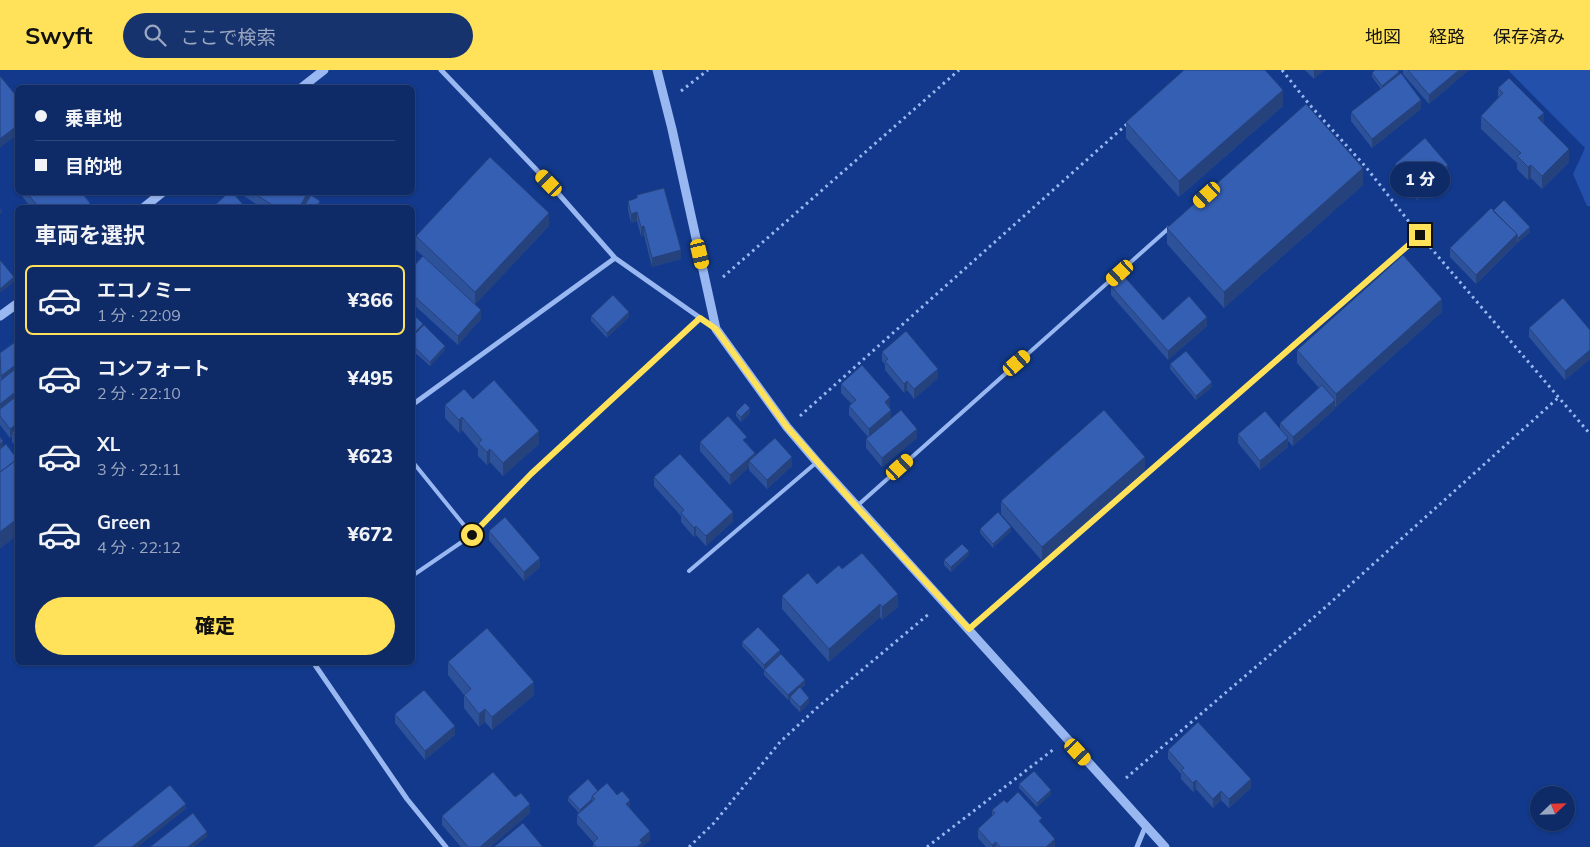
<!DOCTYPE html>
<html lang="ja">
<meta charset="utf-8">
<style>
body{margin:0;font-family:Mulish,"Noto Sans JP",sans-serif;background:#17336e;color:#f1f3f6;height:100vh;display:flex;flex-direction:column;font-size:19px;white-space:nowrap}
*{box-sizing:border-box;margin:0}
p{font-size:16px;color:#9ba7c0}
.icon{flex:none;width:28px;height:28px;fill:none;stroke:currentColor;stroke-width:2;stroke-linecap:round;stroke-linejoin:round}
.map{position:relative;flex:1;overflow:hidden}
.sheet{position:absolute;left:15px;top:135px;width:400px;height:460px;display:flex;flex-direction:column;background:#0e2b68;border-radius:8px;box-shadow:0 1px 4px #0004,0 0 0 1px #2e477c}
.sheet>*{flex:none}
.banner{position:absolute;left:15px;top:15px;width:400px;height:110px;border-radius:8px;box-shadow:0 1px 4px #0004,0 0 0 1px #2e477c;display:grid;align-content:center;height:110px;padding:0 20px;background:#0e2b68}
.needle{width:32px;rotate:67deg}
.tools{position:absolute;left:1530px;top:716px;display:grid;gap:10px}
.tools a{display:grid;place-items:center;width:45px;height:45px;border-radius:50%;background:#0e2b68;box-shadow:0 1px 4px #0004,0 0 0 1px #2e477c;font-size:25px}
.end{position:absolute;width:22px;height:22px;margin:-11px;border:6px solid #ffe259;background:#111;box-shadow:0 0 0 2px #111}
.from{border-radius:50%}
.bubble{position:absolute;height:35px;border-radius:18px;background:#0e2b68;box-shadow:0 1px 4px #0004,0 0 0 1px #2e477c;font-size:16px;font-weight:800;line-height:35px;text-align:center}
.car{position:absolute;width:15px;height:30px;margin:-15px -8px;border-radius:6px;box-shadow:0 0 4px 1px #0007;background:linear-gradient(#f5c518 24%,#345 0 40%,#f5c518 0 76%,#345 0 86%,#f5c518 0)}
.banner b{display:flex;align-items:center;gap:18px;height:48px;font-size:19px}
.banner b+b{border-top:1px solid #2e477c}
.banner i{width:12px;height:12px;background:#f1f3f6}
ul{padding:0;list-style:none}
li{display:flex;align-items:center;gap:15px;height:70px;margin:0 10px 8px;padding:0 10px;border:2px solid transparent;border-radius:8px}
li div{flex:1}
li b{display:block;font-size:19px}
li em{font-style:normal;font-weight:800}
li.current{border-color:#ffe259}
li>.icon{width:45px;height:45px;stroke-width:1.5}
h2{padding:0 20px;font-size:22px;line-height:60px}
.button{display:flex;gap:10px;margin-top:auto;padding:10px 20px}
.button a{flex:1;height:58px;border-radius:30px;background:#ffe259;color:#111;font-size:20px;font-weight:800;line-height:58px;text-align:center}
header{display:flex;align-items:center;gap:30px;box-sizing:border-box;height:70px;padding:0 25px;background:#ffe259;color:#111}
header strong{font-size:24px}
nav{display:flex;gap:28px;margin-inline-start:auto;font-size:18px}
.search{width:350px;height:45px;background:#17336e;display:flex;align-items:center;gap:12px;box-sizing:border-box;padding:0 18px;border-radius:28px;color:#9ba7c0;font-size:19px}
.map>svg:first-child{display:block}
.green{fill:#2350ab}
.lines{fill:none;stroke-linecap:round;stroke-linejoin:round}
.path{stroke:#99b7f1;stroke-width:3;stroke-dasharray:2.5 4;stroke-linecap:butt}
.service{stroke:#99b7f1;stroke-width:4}
.minor{stroke:#99b7f1;stroke-width:5}
.tertiary{stroke:#99b7f1;stroke-width:9}
.wall{fill:#2e529a}
.shaded-wall{fill:#25427d}
.building{fill:#355fb3;stroke:#25427d}
.route{stroke:#ffe259;stroke-width:6}
</style>
<header>
<strong>Swyft</strong>
<div class="search"><svg class="icon" aria-label="search" viewBox="0 0 24 24"><circle cx="10" cy="10" r="6"/><path d="M15 15l6 6"/></svg>ここで検索</div>
<nav><a>地図</a><a>経路</a><a>保存済み</a></nav>
</header>
<div class="map">
<svg width="1590" height="777" viewBox="0 0 1590 777">
<rect width="100%" height="100%" fill="#12398b"/>
<!-- green -->
<path class="green" d="M1508,0H1590V136H1587L1573,104L1585,78Z"/>
<g class="lines">
<!-- path -->
<path class="path" d="M1282,0L1309,34L1365,96L1410,153
M681,21L708,0
M1430,177L1590,364
M723,207L959,0
M800,346L1127,54
M1126,708L1320,542L1559,327
M689,777L714,753L780,672L819,636L930,543
M927,777L1054,679"/>
<!-- service -->
<path class="service" d="M412,391L472,465
M857,436L1169,158
M689,501L817,392
M412,506L472,465L531,404L700,248
M969,559L1420,165"/>
<!-- minor -->
<path class="minor" d="M441,0L549,113L615,188L716,259
M412,335L615,188
M313,592L407,729L446,777
M1137,777L1146,755"/>
<!-- tertiary -->
<path class="tertiary" d="M657,0L672,59L716,259L787,357L817,392L1165,777
M301,18L324,0
M143,138L163,122
M0,246L18,233"/>
</g>
<!-- wall -->
<path class="wall" d="M1305,0H1324L1314,9Z
M1403,0H1469L1429,34L1403,4Z
M1372,3L1399,5L1421,39L1372,78L1351,51V42L1381,19L1372,7Z
M1498,18L1544,54L1569,92L1542,119L1531,108L1528,110L1517,99V93L1481,59V46L1498,28Z
M1283,36L1179,127L1126,68V52Z
M1395,94L1448,104L1417,130L1395,103Z
M18,109V121L16,119V110Z
M1363,115L1224,238L1167,174V158Z
M19,122H81L90,138H31Z
M241,122H311V125L320,136L319,138H262L241,124Z
M637,125L681,189L652,197L644,165L641,166L637,151L631,153L628,140V131L637,128Z
M1493,141L1530,162L1518,173L1517,171V173L1476,214L1450,187V178Z
M549,156L475,234L481,249L458,275L412,233V198L423,186L416,180V166Z
M1111,216L1163,250L1207,256L1168,290L1111,225Z
M1442,242L1336,337L1335,336V339L1293,376L1288,371V377L1260,400L1238,373V364L1280,359V353L1319,318L1297,293V280Z
M412,243L445,280L430,296L412,280Z
M591,246L629,247L607,268L591,251Z
M1529,258L1590,260V289L1565,310L1529,267Z
M18,270V378L12,372V366L10,368L0,355V283Z
M882,282L938,308L914,329L907,320L904,323L885,300V294L882,291Z
M1170,294L1212,317L1196,330L1170,299Z
M841,314L890,336L889,337L891,348L917,368L882,397L866,378V369L868,367L849,345V336L852,334L841,323Z
M473,329L539,374L503,406L490,392L487,395L478,386V379L462,360L459,363L445,348V335Z
M736,342L750,343L741,352L736,346Z
M700,372L747,373L755,386L792,396L767,419L749,400V397L730,415L700,381Z
M1145,400L1042,491L1001,444V431Z
M654,407L733,451L706,476L696,465L694,467L681,452V446L654,416Z
M980,459L1011,461L993,478L980,463Z
M489,461L540,497L524,511L489,470Z
M969,485L951,502L944,495V490Z
M842,499L898,537L882,550L880,547L829,592L782,539V526L817,514Z
M742,572L780,585L764,600L742,576Z
M448,592L534,625L492,660L485,652L479,657L464,638V625L448,605Z
M764,600L805,615L801,618L809,633L800,642L790,632V629L788,630L764,605Z
M395,644L455,665L425,690L395,653Z
M1168,680L1251,718L1229,738L1221,730L1213,738L1196,719L1193,722L1181,709V704L1168,689Z
M1019,714L1051,724L1037,737L1019,718Z
M598,721L630,738L650,770L642,777H593V772L577,754V745L579,743L568,731V727Z
M515,727L530,743L490,777H461L442,755V746Z
M1007,733L1042,754L1055,777H986L978,768V759L992,746V740Z"/>
<!-- shaded-wall -->
<path class="shaded-wall" d="M1314,0H1324L1314,9Z
M1459,0H1469L1429,34V25Z
M1399,2V6L1382,20V16Z
M1283,20V36L1179,127V111Z
M1421,30V39L1372,78V69Z
M1544,43V56L1538,48Z
M18,55V64L0,78V69Z
M1569,79V92L1542,119V106Z
M1448,95V104L1417,130V121Z
M1531,95V108L1528,110V97Z
M1363,98V115L1224,238V222Z
M308,122H311V127L305,138H299Z
M320,131V136L319,138H316Z
M90,133V138H85Z
M2,138V143L0,144V140Z
M637,142V151L631,153V144Z
M549,143V156L475,235V222Z
M644,156V165L641,166V157Z
M1530,157V162L1518,173V168Z
M1517,164V173L1476,214V205Z
M681,180V189L652,197V188Z
M14,207V212L0,223V219Z
M1442,229V242L1336,337V324Z
M481,240V249L458,275V266Z
M629,242V247L607,268V263Z
M1207,247V256L1168,290V281Z
M423,254V258L412,269V265Z
M445,276V280L430,296V292Z
M1590,280V289L1565,310V301Z
M18,293V302L1,315V306Z
M938,299V308L914,329V319Z
M907,311V320L904,323V314Z
M1212,312V317L1196,330V326Z
M18,320V329L0,343V334Z
M890,327V336L885,341V332Z
M1335,330V339L1293,376V367Z
M750,338V343L741,352V347Z
M891,340V349L869,368V359Z
M462,347V360L459,363V350Z
M18,353V362L12,363V366L10,368V359Z
M917,359V368L882,397V388Z
M539,361V374L503,406V393Z
M1288,368V377L1260,400V391Z
M3,371V380L0,383V374Z
M490,379V392L487,395V382Z
M755,383V392L749,391V397L730,415V405Z
M792,387V396L767,419V410Z
M1145,387V400L1042,491V477Z
M733,442V451L706,476V466Z
M18,448V465L0,479V462Z
M696,456V465L694,467V458Z
M1011,457V461L993,478V474Z
M969,481V485L951,502V497Z
M540,488V497L524,511V502Z
M898,524V537L882,550V537Z
M880,534V547L829,592V579Z
M780,580V585L764,600V595Z
M805,610V615L791,628L790,627V629L788,630V625Z
M534,612V625L492,660V647Z
M809,628V633L800,642V637Z
M485,639V652L479,657V644Z
M455,656V665L425,690V681Z
M1251,709V718L1229,738V729Z
M1196,710V719L1193,722V713Z
M1051,720V724L1037,737V733Z
M1221,721V730L1213,738V729Z
M592,729V733L580,744V740Z
M630,730V739L626,734Z
M186,734V739L138,777H132Z
M530,734V743L490,777H480Z
M650,761V770L642,777H637L640,770Z
M207,762V767L194,777H188Z
M1055,769V777H1046Z
M996,772V777H992V775Z"/>
<!-- building -->
<path class="building" d="M1184,0H1265L1283,20L1179,111L1126,52Z
M1375,0H1398L1399,2L1382,16L1372,3Z
M1408,0H1459L1429,25Z
M1401,3L1421,30L1372,69L1351,42Z
M0,6L18,28V55L0,69Z
M1509,8L1544,43L1538,48L1569,79L1542,106L1531,95L1528,97L1517,86L1521,83L1481,46L1503,23L1498,18Z
M1306,34L1363,98L1224,222L1167,158Z
M1425,68L1448,95L1417,121L1395,94Z
M490,87L549,143L475,222L416,166Z
M664,118L681,180L652,188L644,156L641,157L637,142L631,144L628,131L637,128V125Z
M26,122H81L90,133L85,138H36L38,136Z
M229,122H232L246,138H212Z
M252,122H308L299,138H277Z
M311,125L320,131L316,138H303Z
M1504,130L1530,157L1518,168L1517,166V164L1493,141Z
M1491,138L1517,164L1476,205L1450,178Z
M1403,185L1442,229L1336,324L1297,280Z
M423,186L481,240L458,266L412,224V198Z
M0,190L14,207L0,219Z
M1123,205L1163,250L1189,226L1207,247L1168,281L1111,216Z
M613,225L629,242L607,263L591,246Z
M1563,228L1590,260V280L1565,301L1529,258Z
M412,243L423,254L412,265Z
M424,255L445,276L430,292L412,275V267Z
M906,261L938,299L914,319L907,311L904,314L885,291L888,289L882,282Z
M18,270V293L1,306L0,283Z
M1186,281L1212,312L1196,326L1170,294Z
M862,295L890,327L885,332L891,340L869,359L849,336L856,330L841,314Z
M18,297V320L0,334V311Z
M494,310L539,361L503,393L490,379L487,382L478,373L482,370L462,347L459,350L445,335L464,319L473,329Z
M1322,315L1335,330L1293,367L1280,353Z
M18,325V353L10,359L0,346V339Z
M745,333L750,338L741,347L736,342Z
M901,340L917,359L882,388L866,369Z
M1104,340L1145,387L1042,477L1001,431Z
M1265,341L1288,368L1260,391L1238,364Z
M728,346L747,367L743,370L755,383L730,405L700,372Z
M18,358V369L12,363Z
M0,367L3,371L0,374Z
M775,368L792,387L767,410L749,391Z
M6,374L17,389L0,402V379Z
M680,384L733,442L706,466L696,456L694,458L681,443L684,440L654,407Z
M18,389V448L0,462V402Z
M998,442L1011,457L993,474L980,459Z
M505,447L540,488L524,502L489,461Z
M962,474L969,481L951,497L944,490Z
M862,483L898,524L882,537L880,534L829,579L782,526L808,503L817,514L839,495L842,499Z
M758,557L780,580L764,595L742,572Z
M487,558L534,612L492,647L485,639L479,644L464,625L471,619L448,592Z
M781,584L805,610L788,625L764,600Z
M800,617L809,628L800,637L790,627Z
M424,620L455,656L425,681L395,644Z
M1198,652L1251,709L1229,729L1221,721L1213,729L1196,710L1193,713L1181,700L1184,698L1168,680Z
M1034,701L1051,720L1037,733L1019,714Z
M493,702L515,727L521,723L530,734L480,777H468L442,746Z
M588,709L598,721L592,726V729L580,740L568,727Z
M607,713L617,725L622,721L630,730L626,734L650,761L640,770L642,773L637,777H596L593,773L598,768L577,745L595,729L592,726Z
M170,715L186,734L132,777H93Z
M1018,722L1042,748L1039,751L1055,769L1046,777H1000L996,772L992,775L978,759L995,743L992,740L1004,730L1007,733Z
M193,743L207,762L188,777H150Z
M523,753L543,777H494Z"/>
<g class="lines">
<!-- route -->
<path class="route" d="M472,465L531,404L700,248L716,259L787,357L856,436L969,559L1420,165"/>
</g>
</svg>
<div class="tools">
<a><svg class="needle" viewBox="-14 -14 28 28"><path d="M0-13l5 13h-10z" fill="#e53935"/><path d="M0 13l5-13h-10z" fill="#9ba7c0"/></svg></a>
</div>
<i class="end from" style="left:472px;top:465px"></i>
<i class="end" style="left:1420px;top:165px"></i>
<div class="bubble" style="left:1390px;top:92px;width:60px">1 分</div>
<i class="car" style="left:549px;top:113px;rotate:316deg"></i>
<i class="car" style="left:1207px;top:125px;rotate:228deg"></i>
<i class="car" style="left:700px;top:184px;rotate:167deg"></i>
<i class="car" style="left:1120px;top:203px;rotate:228deg"></i>
<i class="car" style="left:1017px;top:293px;rotate:49deg"></i>
<i class="car" style="left:900px;top:397px;rotate:48deg"></i>
<i class="car" style="left:1078px;top:682px;rotate:137deg"></i>
<div class="banner">
<b><i class="from"></i>乗車地</b>
<b><i></i>目的地</b>
</div>
<section class="sheet">
<h2>車両を選択</h2>
<ul>
<li class="current"><svg class="icon" aria-label="car" viewBox="0 0 24 24"><path d="M5 17H2v-5l4-1 3-4h7l3 4 3 1v5h-3M9 17h6M6 11h13"/><circle cx="7" cy="17" r="2"/><circle cx="17" cy="17" r="2"/></svg><div><b>エコノミー</b><p>1 分 · 22:09</p></div><em>¥366</em></li>
<li><svg class="icon" aria-label="car" viewBox="0 0 24 24"><path d="M5 17H2v-5l4-1 3-4h7l3 4 3 1v5h-3M9 17h6M6 11h13"/><circle cx="7" cy="17" r="2"/><circle cx="17" cy="17" r="2"/></svg><div><b>コンフォート</b><p>2 分 · 22:10</p></div><em>¥495</em></li>
<li><svg class="icon" aria-label="car" viewBox="0 0 24 24"><path d="M5 17H2v-5l4-1 3-4h7l3 4 3 1v5h-3M9 17h6M6 11h13"/><circle cx="7" cy="17" r="2"/><circle cx="17" cy="17" r="2"/></svg><div><b>XL</b><p>3 分 · 22:11</p></div><em>¥623</em></li>
<li><svg class="icon" aria-label="car" viewBox="0 0 24 24"><path d="M5 17H2v-5l4-1 3-4h7l3 4 3 1v5h-3M9 17h6M6 11h13"/><circle cx="7" cy="17" r="2"/><circle cx="17" cy="17" r="2"/></svg><div><b>Green</b><p>4 分 · 22:12</p></div><em>¥672</em></li>
</ul>
<div class="button"><a>確定</a></div>
</section>
</div>
